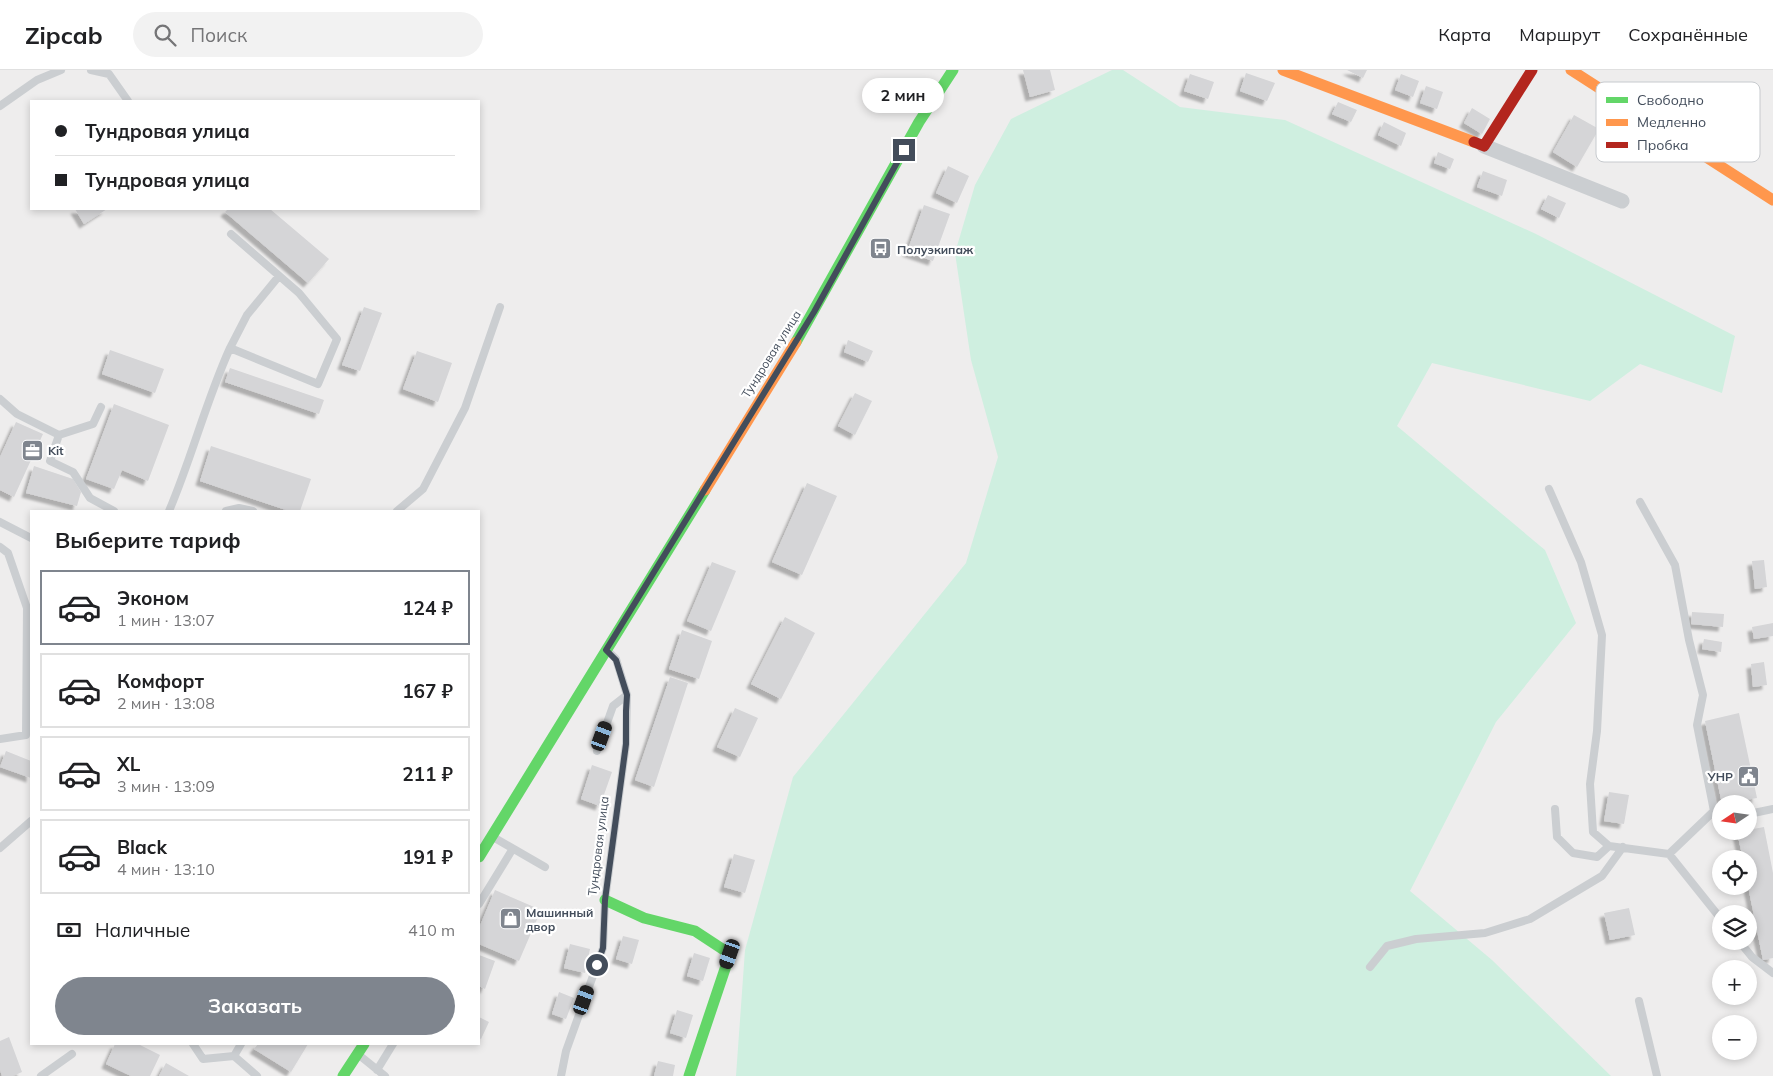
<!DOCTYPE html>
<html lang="ru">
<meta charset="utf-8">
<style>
body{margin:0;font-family:Mulish,sans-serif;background:#f2f2f2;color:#202124;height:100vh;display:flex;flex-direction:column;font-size:19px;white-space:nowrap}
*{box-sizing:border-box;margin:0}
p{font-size:16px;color:#757577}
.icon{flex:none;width:28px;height:28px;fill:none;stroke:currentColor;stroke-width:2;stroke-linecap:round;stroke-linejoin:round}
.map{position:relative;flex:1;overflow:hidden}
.drawer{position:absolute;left:30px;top:440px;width:450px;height:535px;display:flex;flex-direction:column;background:#fff;border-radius:0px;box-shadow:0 2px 8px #0003}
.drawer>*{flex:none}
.banner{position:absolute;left:30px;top:30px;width:450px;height:110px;border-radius:0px;box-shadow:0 2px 8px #0003;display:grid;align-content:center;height:110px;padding:0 25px;background:#fff}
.needle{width:32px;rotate:257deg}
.controls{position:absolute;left:1712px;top:725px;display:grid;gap:10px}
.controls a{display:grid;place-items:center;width:45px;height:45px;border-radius:50%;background:#fff;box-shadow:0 2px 8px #0003;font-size:25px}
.end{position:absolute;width:22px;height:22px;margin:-11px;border:6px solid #434d5b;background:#fff;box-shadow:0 0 0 2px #fff}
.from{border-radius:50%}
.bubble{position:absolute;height:35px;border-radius:18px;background:#fff;box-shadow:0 2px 8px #0003;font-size:16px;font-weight:700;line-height:35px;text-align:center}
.car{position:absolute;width:15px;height:30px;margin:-15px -8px;border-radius:6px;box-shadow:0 0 4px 1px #0007;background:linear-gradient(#222 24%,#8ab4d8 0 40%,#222 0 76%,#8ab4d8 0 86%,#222 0)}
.banner b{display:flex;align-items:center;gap:18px;height:48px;font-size:19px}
.banner b+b{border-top:1px solid #e0e0e0}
.banner i{width:12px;height:12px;background:#202124}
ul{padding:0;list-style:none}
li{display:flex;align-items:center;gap:15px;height:75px;margin:0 10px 8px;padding:0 15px;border:2px solid #e0e0e0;border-radius:0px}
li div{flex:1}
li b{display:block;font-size:19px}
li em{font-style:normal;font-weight:700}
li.current{border-color:#7f858e}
li>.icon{width:45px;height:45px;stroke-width:1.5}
h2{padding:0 25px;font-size:22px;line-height:60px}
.pay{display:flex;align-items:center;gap:12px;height:55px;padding:0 25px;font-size:19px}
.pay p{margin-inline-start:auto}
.cta{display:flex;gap:10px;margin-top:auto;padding:10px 25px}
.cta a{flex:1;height:58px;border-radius:30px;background:#7f858e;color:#fff;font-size:20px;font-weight:700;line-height:58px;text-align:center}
header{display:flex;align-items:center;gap:30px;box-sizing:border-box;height:70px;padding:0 25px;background:#fff;border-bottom:1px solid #e0e0e0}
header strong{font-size:24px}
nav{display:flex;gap:28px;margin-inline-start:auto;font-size:18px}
.search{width:350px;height:45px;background:#f2f2f2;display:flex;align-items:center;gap:12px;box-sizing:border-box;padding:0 18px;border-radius:28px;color:#757577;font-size:19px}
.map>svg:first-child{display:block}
.green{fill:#cfefe0}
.building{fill:#d5d5d7;filter:url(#shadow)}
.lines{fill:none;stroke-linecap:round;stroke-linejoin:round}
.lane{stroke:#cbced1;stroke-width:8}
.street{stroke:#cbced1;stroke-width:15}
.fast{stroke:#63d668;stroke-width:11}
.slow{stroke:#ff974d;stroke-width:11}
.jam{stroke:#b3261e;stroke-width:11}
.route{stroke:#434d5b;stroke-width:6}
.labels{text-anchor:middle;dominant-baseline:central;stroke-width:4.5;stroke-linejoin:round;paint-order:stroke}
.poi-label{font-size:12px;font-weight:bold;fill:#434d5b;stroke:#fff;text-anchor:start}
.street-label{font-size:12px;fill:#434d5b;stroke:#fff}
.key{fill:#fff;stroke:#c7cace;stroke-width:1}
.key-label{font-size:14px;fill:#434d5b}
</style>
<header>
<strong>Zipcab</strong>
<div class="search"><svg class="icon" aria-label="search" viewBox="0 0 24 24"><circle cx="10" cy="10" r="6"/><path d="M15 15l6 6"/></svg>Поиск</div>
<nav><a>Карта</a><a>Маршрут</a><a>Сохранённые</a></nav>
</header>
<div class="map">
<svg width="1773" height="1006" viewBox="0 0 1773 1006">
<defs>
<filter id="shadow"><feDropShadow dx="-4.5" dy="4.5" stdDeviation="1" flood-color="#0004"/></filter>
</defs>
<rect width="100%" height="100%" fill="#eeeded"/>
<!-- green -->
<path class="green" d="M1112,0H1123L1180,37L1285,50L1536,164L1735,266L1722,323L1640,294L1590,331L1432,293L1397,356L1545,480L1576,553L1496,652L1410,821L1492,890L1611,1006H736L745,880L793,707L966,493L998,387L971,290L955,183L975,115L1011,49Z"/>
<!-- building -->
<path class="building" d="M1023,0H1050L1055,20L1030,27Z
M1347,0H1367L1363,8Z
M1246,3L1275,13L1267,31L1240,21Z
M1190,4L1214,12L1208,29L1184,21Z
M1401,4L1419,11L1413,27L1395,20Z
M1426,16L1443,22L1437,39L1420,33Z
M1338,32L1357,40L1351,52L1332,44Z
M1472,38L1490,49L1482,64L1464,53Z
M1574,45L1599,59L1577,97L1553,82Z
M1384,52L1406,63L1401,76L1378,65Z
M1438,82L1454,89L1450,99L1434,93Z
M948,96L969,106L957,133L936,123Z
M1483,101L1507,110L1502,126L1477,117Z
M1548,125L1566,133L1559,148L1541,139Z
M924,135L950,144L933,191L907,182Z
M75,139H107L84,154Z
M228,139H270L329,189L308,213L225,142Z
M364,237L382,243L360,301L342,295Z
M848,270L873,281L868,292L844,282Z
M110,280L164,299L155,323L102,304Z
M417,281L452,293L438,332L403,319Z
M230,298L324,330L319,344L225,312Z
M855,323L872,331L855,365L838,356Z
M114,334L169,355L148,411L122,400L114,419L86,409Z
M16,352L43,364L14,427L0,420V387Z
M211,376L311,409L300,441H289L200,411Z
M34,396L73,409L81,422L77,436L26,423Z
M807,413L837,426L802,505L772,492Z
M1764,490L1767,517L1755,519L1752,491Z
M712,492L736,501L711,561L687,551Z
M1692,542L1724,544L1723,557L1691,554Z
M785,547L815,563L781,629L751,614Z
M1773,553V566L1754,569L1752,557Z
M682,560L712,571L699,609L669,599Z
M1704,569L1722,572L1721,582L1702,579Z
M1764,592L1767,615L1753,617L1751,594Z
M670,607L688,613L654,717L635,710Z
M735,638L758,648L740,687L717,677Z
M1739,643L1757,728L1722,734L1705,651Z
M6,681L31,691V708L0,697Z
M592,695L612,702L600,736L581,729Z
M1609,722L1629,725L1624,754L1604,751Z
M1764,757L1773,803V888L1763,890L1748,816L1749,789H1743L1737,762Z
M734,784L755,790L745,823L724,817Z
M495,820L541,840L519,891L479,874V858Z
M1629,838L1635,865L1610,870L1604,843Z
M623,866L639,870L632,894L616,889Z
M570,874L590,879L585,903L564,898Z
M694,883L710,888L703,911L687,906Z
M479,885L495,891L485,919L479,916Z
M559,922L574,928L566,949L552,944Z
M677,940L693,945L686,968L670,963Z
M479,947L489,952L481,969L479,968Z
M9,967L22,1002L13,1006H2L0,1000V971Z
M115,974H138L160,985L150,1006H131L106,994Z
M258,974H308L291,1002L254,979Z
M658,991L675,995L673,1006H654Z
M166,993L189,1006H159Z"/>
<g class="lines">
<!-- lane -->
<path class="lane" d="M91,0L109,4L128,31
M0,36L37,10L61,0
M230,278L247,245L279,206
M0,329L17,344L59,365
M101,337L93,354L59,365L50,391L73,402L90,428L114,441
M1549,419L1581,492L1602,565L1597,661L1590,714L1593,762L1609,776L1669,784L1721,849
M1640,432L1675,495L1689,570L1703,625L1697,655L1714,741L1721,747
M169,441C192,387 206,331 230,278L318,314L337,269L299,223L231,164
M226,441L239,438L253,441
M397,441L423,419L465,338L500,237
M0,452L31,468
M0,477L8,483L27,538L26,665L0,669
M597,681L613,636L627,625
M1555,739L1557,767L1573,783L1597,787L1609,776
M1749,744L1773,739
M493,767L545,797
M0,778L31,751
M1669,784L1714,741
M479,834L512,780
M1739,871L1752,887L1773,903
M1370,897L1387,876L1416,869L1485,863L1530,849L1602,806L1623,777
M1639,931L1657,1006
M193,974L203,989L234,986L257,1006
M359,985L385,1006
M234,986L241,974
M377,1000L393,974
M41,1006L72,984
M561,1006L566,981L603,878L605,830L626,674L627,625L616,589L608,581"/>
<!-- street -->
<path class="street" d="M1484,76L1622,131"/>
<!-- fast -->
<path class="fast" d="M796,272L919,52L953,0
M479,787L705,420
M605,830L644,848L695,861L730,884L689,1006
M343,1006L364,974"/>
<!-- slow -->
<path class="slow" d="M1283,0L1474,72
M1571,0L1773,130
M705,420L796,272"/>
<!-- jam -->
<path class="jam" d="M1474,72L1484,76L1532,0"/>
</g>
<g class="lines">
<!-- route -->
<path class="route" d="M597,895L603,878L605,830L626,674V641L627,625L616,590L606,580L814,242L904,80"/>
</g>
<!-- icons -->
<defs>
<symbol id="bus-square" viewBox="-11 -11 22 22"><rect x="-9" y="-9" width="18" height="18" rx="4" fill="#7f858e" stroke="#fff"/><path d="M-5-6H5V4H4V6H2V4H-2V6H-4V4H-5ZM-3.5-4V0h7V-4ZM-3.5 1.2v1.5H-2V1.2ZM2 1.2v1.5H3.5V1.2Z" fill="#fff"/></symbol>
<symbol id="office-square" viewBox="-11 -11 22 22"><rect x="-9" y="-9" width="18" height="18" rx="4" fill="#7f858e" stroke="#fff"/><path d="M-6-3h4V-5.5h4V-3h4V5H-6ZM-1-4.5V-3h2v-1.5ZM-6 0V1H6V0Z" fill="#fff"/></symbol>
<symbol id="civic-square" viewBox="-11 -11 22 22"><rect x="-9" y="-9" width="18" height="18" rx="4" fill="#7f858e" stroke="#fff"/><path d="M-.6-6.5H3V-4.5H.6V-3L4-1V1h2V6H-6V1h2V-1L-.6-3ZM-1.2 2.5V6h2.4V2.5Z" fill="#fff"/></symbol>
<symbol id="shop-square" viewBox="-11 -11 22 22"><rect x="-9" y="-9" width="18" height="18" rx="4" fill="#7f858e" stroke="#fff"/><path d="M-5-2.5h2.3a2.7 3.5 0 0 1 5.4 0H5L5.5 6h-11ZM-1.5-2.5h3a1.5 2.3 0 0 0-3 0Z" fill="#fff"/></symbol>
</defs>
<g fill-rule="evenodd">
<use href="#bus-square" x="868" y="166" width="25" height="25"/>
<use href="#office-square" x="20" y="368" width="25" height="25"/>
<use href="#civic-square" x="1736" y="694" width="25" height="25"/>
<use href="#shop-square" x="498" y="836" width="25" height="25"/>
</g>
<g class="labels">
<!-- poi labels -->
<g class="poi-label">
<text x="897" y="179">Полуэкипаж</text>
<text x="48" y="380">Kit</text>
<text x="1733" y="706" text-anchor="end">УНР</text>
<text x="526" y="842">Машинный<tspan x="526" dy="14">двор</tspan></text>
</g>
<!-- street labels -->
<g class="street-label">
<text transform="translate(771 284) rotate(-58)">Тундровая улица</text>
<text transform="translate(598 776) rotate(-83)">Тундровая улица</text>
</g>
</g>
<!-- legend -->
<rect x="1596" y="12" width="164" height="80" rx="8" class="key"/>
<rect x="1606" y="27" width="22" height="6" fill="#63d668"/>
<rect x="1606" y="49" width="22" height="7" fill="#ff974d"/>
<rect x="1606" y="72" width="22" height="6" fill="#b3261e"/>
<g class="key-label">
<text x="1637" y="35">Свободно</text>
<text x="1637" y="57">Медленно</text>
<text x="1637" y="80">Пробка</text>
</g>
</svg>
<div class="controls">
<a><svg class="needle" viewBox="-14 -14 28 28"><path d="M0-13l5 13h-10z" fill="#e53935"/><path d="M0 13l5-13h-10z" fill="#757577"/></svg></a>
<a><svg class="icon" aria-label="locate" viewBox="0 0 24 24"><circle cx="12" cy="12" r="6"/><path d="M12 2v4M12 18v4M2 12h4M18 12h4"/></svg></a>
<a><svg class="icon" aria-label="layers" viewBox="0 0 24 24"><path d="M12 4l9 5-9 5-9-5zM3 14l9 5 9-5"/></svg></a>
<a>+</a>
<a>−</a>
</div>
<i class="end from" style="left:597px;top:895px"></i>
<i class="end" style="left:904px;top:80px"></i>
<div class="bubble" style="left:862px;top:8px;width:82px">2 мин</div>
<i class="car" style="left:602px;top:666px;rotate:20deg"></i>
<i class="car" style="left:730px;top:884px;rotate:199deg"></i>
<i class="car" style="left:584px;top:930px;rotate:20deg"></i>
<div class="banner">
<b><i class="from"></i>Тундровая улица</b>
<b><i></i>Тундровая улица</b>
</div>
<section class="drawer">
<h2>Выберите тариф</h2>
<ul>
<li class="current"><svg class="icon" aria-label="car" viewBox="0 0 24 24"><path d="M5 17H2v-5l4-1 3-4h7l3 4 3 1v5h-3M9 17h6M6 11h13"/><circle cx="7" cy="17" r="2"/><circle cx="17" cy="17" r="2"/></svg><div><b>Эконом</b><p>1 мин · 13:07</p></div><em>124 ₽</em></li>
<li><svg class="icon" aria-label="car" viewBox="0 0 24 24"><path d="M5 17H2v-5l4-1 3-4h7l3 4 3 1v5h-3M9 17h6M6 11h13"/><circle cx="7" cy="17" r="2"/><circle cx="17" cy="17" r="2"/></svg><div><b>Комфорт</b><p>2 мин · 13:08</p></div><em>167 ₽</em></li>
<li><svg class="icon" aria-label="car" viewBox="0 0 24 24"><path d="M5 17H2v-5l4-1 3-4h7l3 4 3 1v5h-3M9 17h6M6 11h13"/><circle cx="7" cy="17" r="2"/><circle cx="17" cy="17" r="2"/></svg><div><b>XL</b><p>3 мин · 13:09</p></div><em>211 ₽</em></li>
<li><svg class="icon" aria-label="car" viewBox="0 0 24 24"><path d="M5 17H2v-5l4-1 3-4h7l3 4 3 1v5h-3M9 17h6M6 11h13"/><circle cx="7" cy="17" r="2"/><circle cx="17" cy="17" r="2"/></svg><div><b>Black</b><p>4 мин · 13:10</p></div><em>191 ₽</em></li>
</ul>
<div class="pay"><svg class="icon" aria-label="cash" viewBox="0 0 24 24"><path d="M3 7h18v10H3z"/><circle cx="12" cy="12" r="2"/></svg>Наличные<p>410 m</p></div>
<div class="cta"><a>Заказать</a></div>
</section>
</div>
